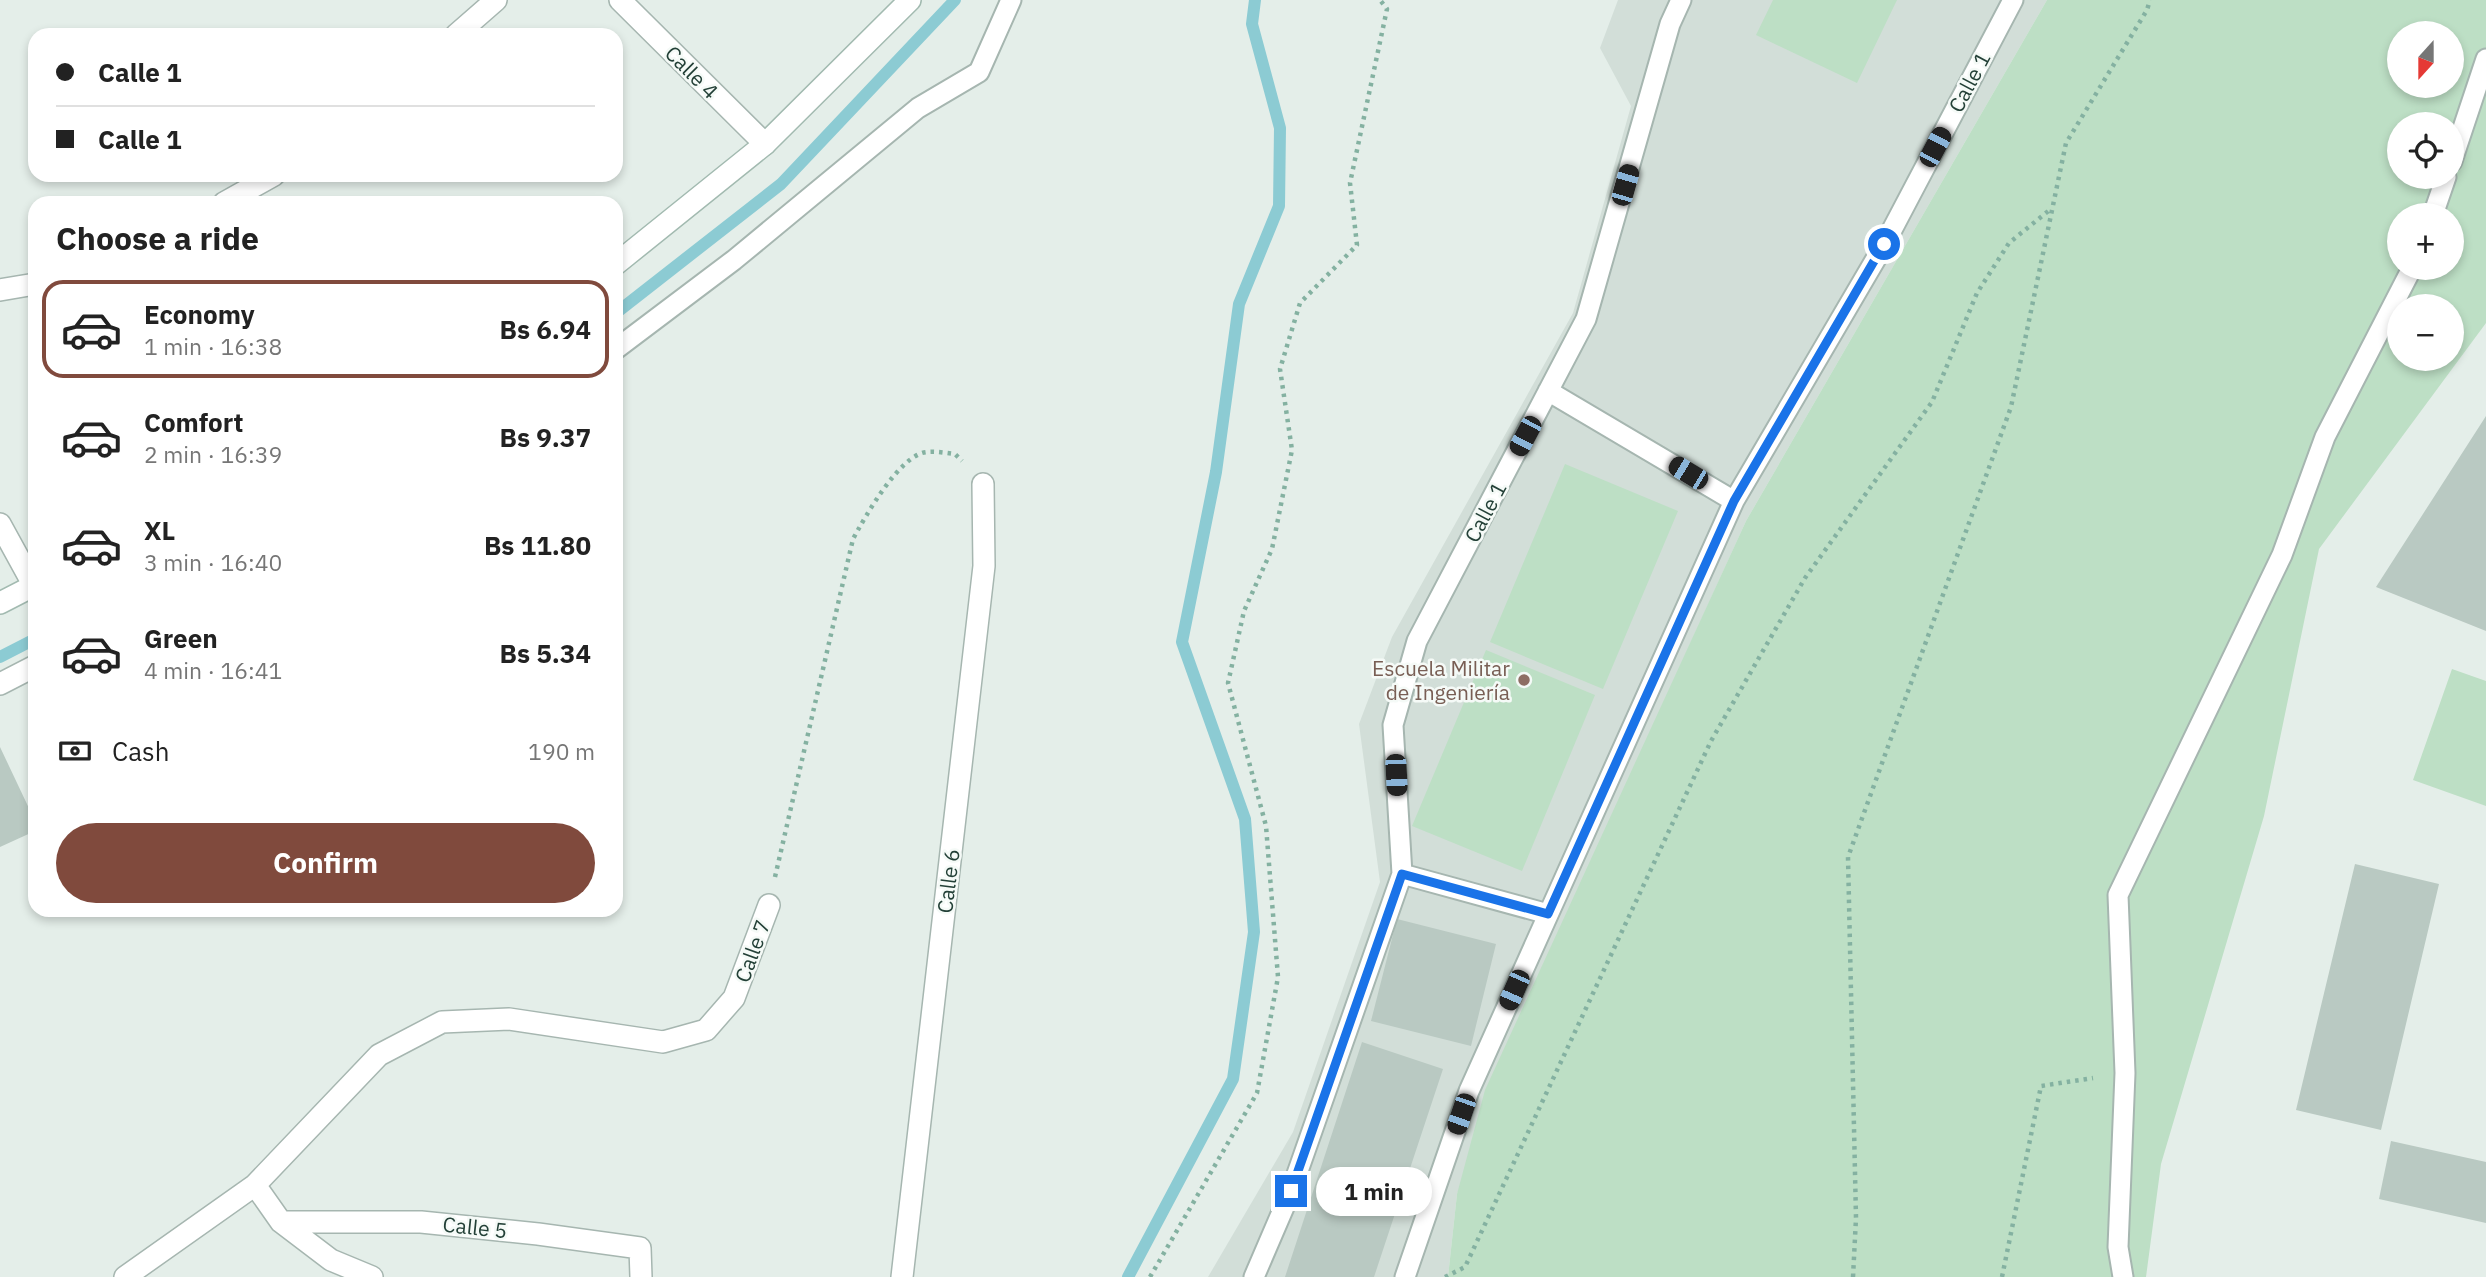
<!DOCTYPE html>
<meta charset="utf-8">
<style>
body{margin:0;font-family:"IBM Plex Sans",sans-serif;background:#f2f2f2;color:#222;height:100vh;display:flex;flex-direction:column;font-size:26px;white-space:nowrap}
*{box-sizing:border-box;margin:0}
p{font-size:23px;color:#767676}
.icon{flex:none;width:38px;height:38px;fill:none;stroke:currentColor;stroke-width:2;stroke-linecap:round;stroke-linejoin:round}
.map{position:relative;flex:1;overflow:hidden}
.side{position:absolute;left:28px;top:196px;width:595px;height:721px;display:flex;flex-direction:column;background:#fff;border-radius:21px;box-shadow:0 4px 10px #0003}
.side>*{flex:none}
.banner{position:absolute;left:28px;top:28px;width:595px;height:154px;border-radius:21px;box-shadow:0 4px 10px #0003;display:grid;align-content:center;height:154px;padding:0 28px;background:#fff}
.needle{width:46px;rotate:201deg}
.buttons{position:absolute;left:2387px;top:21px;display:grid;gap:14px}
.buttons a{display:grid;place-items:center;width:77px;height:77px;border-radius:50%;background:#fff;box-shadow:0 4px 10px #0003;font-size:35px}
.end{position:absolute;width:32px;height:32px;margin:-16px;border:9px solid #1a73e8;background:#fff;box-shadow:0 0 0 4px #fff}
.from{border-radius:50%}
.bubble{position:absolute;height:49px;border-radius:24px;background:#fff;box-shadow:0 4px 10px #0003;font-size:23px;font-weight:700;line-height:49px;text-align:center}
.car{position:absolute;width:21px;height:42px;margin:-21px -10px;border-radius:9px;box-shadow:0 0 5px 2px #0007;background:linear-gradient(#222 24%,#8ab4d8 0 40%,#222 0 76%,#8ab4d8 0 86%,#222 0)}
.banner b{display:flex;align-items:center;gap:24px;height:66px;font-size:26px}
.banner b+b{border-top:2px solid #e0e0e0}
.banner i{width:18px;height:18px;background:#222}
ul{padding:0;list-style:none}
li{display:flex;align-items:center;gap:21px;height:98px;margin:0 14px 10px;padding:0 14px;border:4px solid transparent;border-radius:21px}
li div{flex:1}
li b{display:block;font-size:26px}
li em{font-style:normal;font-weight:700}
li.selected{border-color:#804a3d}
li>.icon{width:63px;height:63px;stroke-width:1.5}
h2{padding:0 28px;font-size:32px;line-height:84px}
.pay{display:flex;align-items:center;gap:18px;height:77px;padding:0 28px;font-size:26px}
.pay p{margin-inline-start:auto}
.action{display:flex;gap:14px;margin-top:auto;padding:14px 28px}
.action a{flex:1;height:80px;border-radius:42px;background:#804a3d;color:#fff;font-size:28px;font-weight:700;line-height:80px;text-align:center}
.map>svg:first-child{display:block}
.built{fill:#d2ded8}
.green{fill:#bddfc5;fill-rule:evenodd}
.lines{fill:none;stroke-linecap:round;stroke-linejoin:round}
.stream{stroke:#8ccbd3;stroke-width:12}
.building{fill:#b9c9c2}
.lane-casing{stroke:#a6b6b0;stroke-width:23}
.street-casing{stroke:#a6b6b0;stroke-width:24}
.secondary-casing{stroke:#a2bab0;stroke-width:24}
.path{stroke:#84b1a1;stroke-width:4.5;stroke-dasharray:3.5 5;stroke-linecap:butt}
.lane{stroke:#fff;stroke-width:19}
.street{stroke:#fff;stroke-width:21}
.secondary{stroke:#fff;stroke-width:21}
.route{stroke:#1a73e8;stroke-width:9}
.education-dot{fill:#8d6e63;stroke:#f5faf7;stroke-width:2.5}
.labels{text-anchor:middle;dominant-baseline:central;stroke-width:5;stroke-linejoin:round;paint-order:stroke}
.street-label{font-size:21px;fill:#234037;stroke:#f5faf7}
.education-label{font-size:21px;fill:#785e54;stroke:#f5faf7;text-anchor:end}
</style>
<div class="map">
<svg width="2486" height="1277" viewBox="0 0 2486 1277">
<rect width="100%" height="100%" fill="#e4eee9"/>
<!-- built -->
<path class="built" d="M1618,0H2047L1746,521L1586,873L1457,1194L1448,1277H1208L1293,1132L1380,882L1359,724L1392,637L1573,313L1631,106L1600,48Z"/>
<!-- green -->
<path class="green" d="M1773,0H1897L1857,83L1756,35Z
M2047,0H2486V323L2319,549L2264,816L2161,1164L2146,1277H1448L1457,1194L1485,1090L1746,521ZM2399,33H2452V86H2399ZM2399,124H2452V177H2399ZM2399,215H2452V268H2399ZM2399,306H2452V359H2399Z
M1565,464L1678,511L1603,689L1490,642Z
M1486,650L1595,695L1522,871L1412,826Z
M2452,669L2486,681V806L2413,780Z"/>
<g class="lines">
<!-- stream -->
<path class="stream" d="M616,313L781,184L955,0
M0,657L35,639
M1128,1277L1233,1079L1254,932L1245,819L1182,642L1216,472L1239,304L1279,206L1280,128L1252,24L1255,0"/>
</g>
<!-- building -->
<path class="building" d="M2486,416V631L2376,587Z
M0,747L35,821V831L0,847Z
M2355,864L2439,884L2381,1130L2296,1110Z
M1397,919L1496,944L1471,1046L1371,1021Z
M1362,1042L1443,1069L1374,1277H1285Z
M2391,1141L2486,1162V1223L2379,1199Z"/>
<g class="lines">
<defs>
<path id="lane" d="M2452,161L2486,59
M2433,215L2446,177
M616,349L734,260L918,108L979,72L1011,0
M1548,391L1734,501
M1402,874L1548,914
M1254,1277L1291,1191L1402,874L1393,725L1417,641L1586,319L1670,24L1681,0
M1405,1277L1469,1091L1734,501L1884,245L2013,0
M2123,1277L2118,1247L2125,1073L2118,895L2282,555L2325,437L2412,268"/>
<path id="street" d="M620,0L765,144
M456,35L496,0
M224,203L274,175
M0,290L35,284
M0,524L34,586
M0,684L35,666
M255,1185L281,1222L331,1260L372,1277
M281,1222H421L538,1234L640,1248L641,1277
M125,1277L255,1185L379,1055L442,1022L509,1019L663,1042L706,1030L734,998L769,905
M902,1277L984,566L983,484"/>
<path id="secondary" d="M616,264L765,144L910,0
M0,603L35,585"/>
</defs>
<!-- lane casing -->
<use href="#lane" class="lane-casing"/>
<!-- street casing -->
<use href="#street" class="street-casing"/>
<!-- secondary casing -->
<use href="#secondary" class="secondary-casing"/>
<!-- path -->
<path class="path" d="M775,877L853,539C865,517 900,454 927,452C936,451 946,453 955,454L962,461
M1150,1277L1257,1093L1278,977L1266,826L1228,683L1244,611L1272,549L1292,450L1280,369L1300,303L1357,245L1350,183L1387,9L1380,0
M1445,1277L1465,1267L1711,741L1805,578L1932,402L1977,293L2009,243L2052,208
M1853,1277L1856,1218L1848,857L2011,407L2066,143L2147,10L2150,0
M2002,1277L2041,1086L2093,1078"/>
<!-- lane -->
<use href="#lane" class="lane"/>
<!-- street -->
<use href="#street" class="street"/>
<!-- secondary -->
<use href="#secondary" class="secondary"/>
</g>
<g class="lines">
<!-- route -->
<path class="route" d="M1291,1191L1402,874L1548,914L1734,501L1884,244"/>
</g>
<!-- markers -->
<circle class="education-dot" cx="1524" cy="680" r="7"/>
<g class="labels">
<!-- street labels -->
<g class="street-label">
<text transform="translate(692 72) rotate(45)">Calle 4</text>
<text transform="translate(1969 82) rotate(-62)">Calle 1</text>
<text transform="translate(1485 512) rotate(-62)">Calle 1</text>
<text transform="translate(948 881) rotate(-83)">Calle 6</text>
<text transform="translate(752 951) rotate(-70)">Calle 7</text>
<text transform="translate(475 1227) rotate(6)">Calle 5</text>
</g>
<!-- education labels -->
<g class="education-label">
<text x="1510" y="668">Escuela Militar<tspan x="1510" dy="24">de Ingeniería</tspan></text>
</g>
</g>
</svg>
<div class="buttons">
<a><svg class="needle" viewBox="-14 -14 28 28"><path d="M0-13l5 13h-10z" fill="#e53935"/><path d="M0 13l5-13h-10z" fill="#767676"/></svg></a>
<a><svg class="icon" aria-label="locate" viewBox="0 0 24 24"><circle cx="12" cy="12" r="6"/><path d="M12 2v4M12 18v4M2 12h4M18 12h4"/></svg></a>
<a>+</a>
<a>−</a>
</div>
<i class="end from" style="left:1884px;top:244px"></i>
<i class="end" style="left:1291px;top:1191px"></i>
<div class="bubble" style="left:1316px;top:1167px;width:116px">1 min</div>
<i class="car" style="left:1935px;top:147px;rotate:28deg"></i>
<i class="car" style="left:1625px;top:185px;rotate:16deg"></i>
<i class="car" style="left:1525px;top:436px;rotate:208deg"></i>
<i class="car" style="left:1688px;top:473px;rotate:301deg"></i>
<i class="car" style="left:1396px;top:775px;rotate:177deg"></i>
<i class="car" style="left:1514px;top:990px;rotate:204deg"></i>
<i class="car" style="left:1461px;top:1114px;rotate:199deg"></i>
<div class="banner">
<b><i class="from"></i>Calle 1</b>
<b><i></i>Calle 1</b>
</div>
<section class="side">
<h2>Choose a ride</h2>
<ul>
<li class="selected"><svg class="icon" aria-label="car" viewBox="0 0 24 24"><path d="M5 17H2v-5l4-1 3-4h7l3 4 3 1v5h-3M9 17h6M6 11h13"/><circle cx="7" cy="17" r="2"/><circle cx="17" cy="17" r="2"/></svg><div><b>Economy</b><p>1 min · 16:38</p></div><em>Bs 6.94</em></li>
<li><svg class="icon" aria-label="car" viewBox="0 0 24 24"><path d="M5 17H2v-5l4-1 3-4h7l3 4 3 1v5h-3M9 17h6M6 11h13"/><circle cx="7" cy="17" r="2"/><circle cx="17" cy="17" r="2"/></svg><div><b>Comfort</b><p>2 min · 16:39</p></div><em>Bs 9.37</em></li>
<li><svg class="icon" aria-label="car" viewBox="0 0 24 24"><path d="M5 17H2v-5l4-1 3-4h7l3 4 3 1v5h-3M9 17h6M6 11h13"/><circle cx="7" cy="17" r="2"/><circle cx="17" cy="17" r="2"/></svg><div><b>XL</b><p>3 min · 16:40</p></div><em>Bs 11.80</em></li>
<li><svg class="icon" aria-label="car" viewBox="0 0 24 24"><path d="M5 17H2v-5l4-1 3-4h7l3 4 3 1v5h-3M9 17h6M6 11h13"/><circle cx="7" cy="17" r="2"/><circle cx="17" cy="17" r="2"/></svg><div><b>Green</b><p>4 min · 16:41</p></div><em>Bs 5.34</em></li>
</ul>
<div class="pay"><svg class="icon" aria-label="cash" viewBox="0 0 24 24"><path d="M3 7h18v10H3z"/><circle cx="12" cy="12" r="2"/></svg>Cash<p>190 m</p></div>
<div class="action"><a>Confirm</a></div>
</section>
</div>
